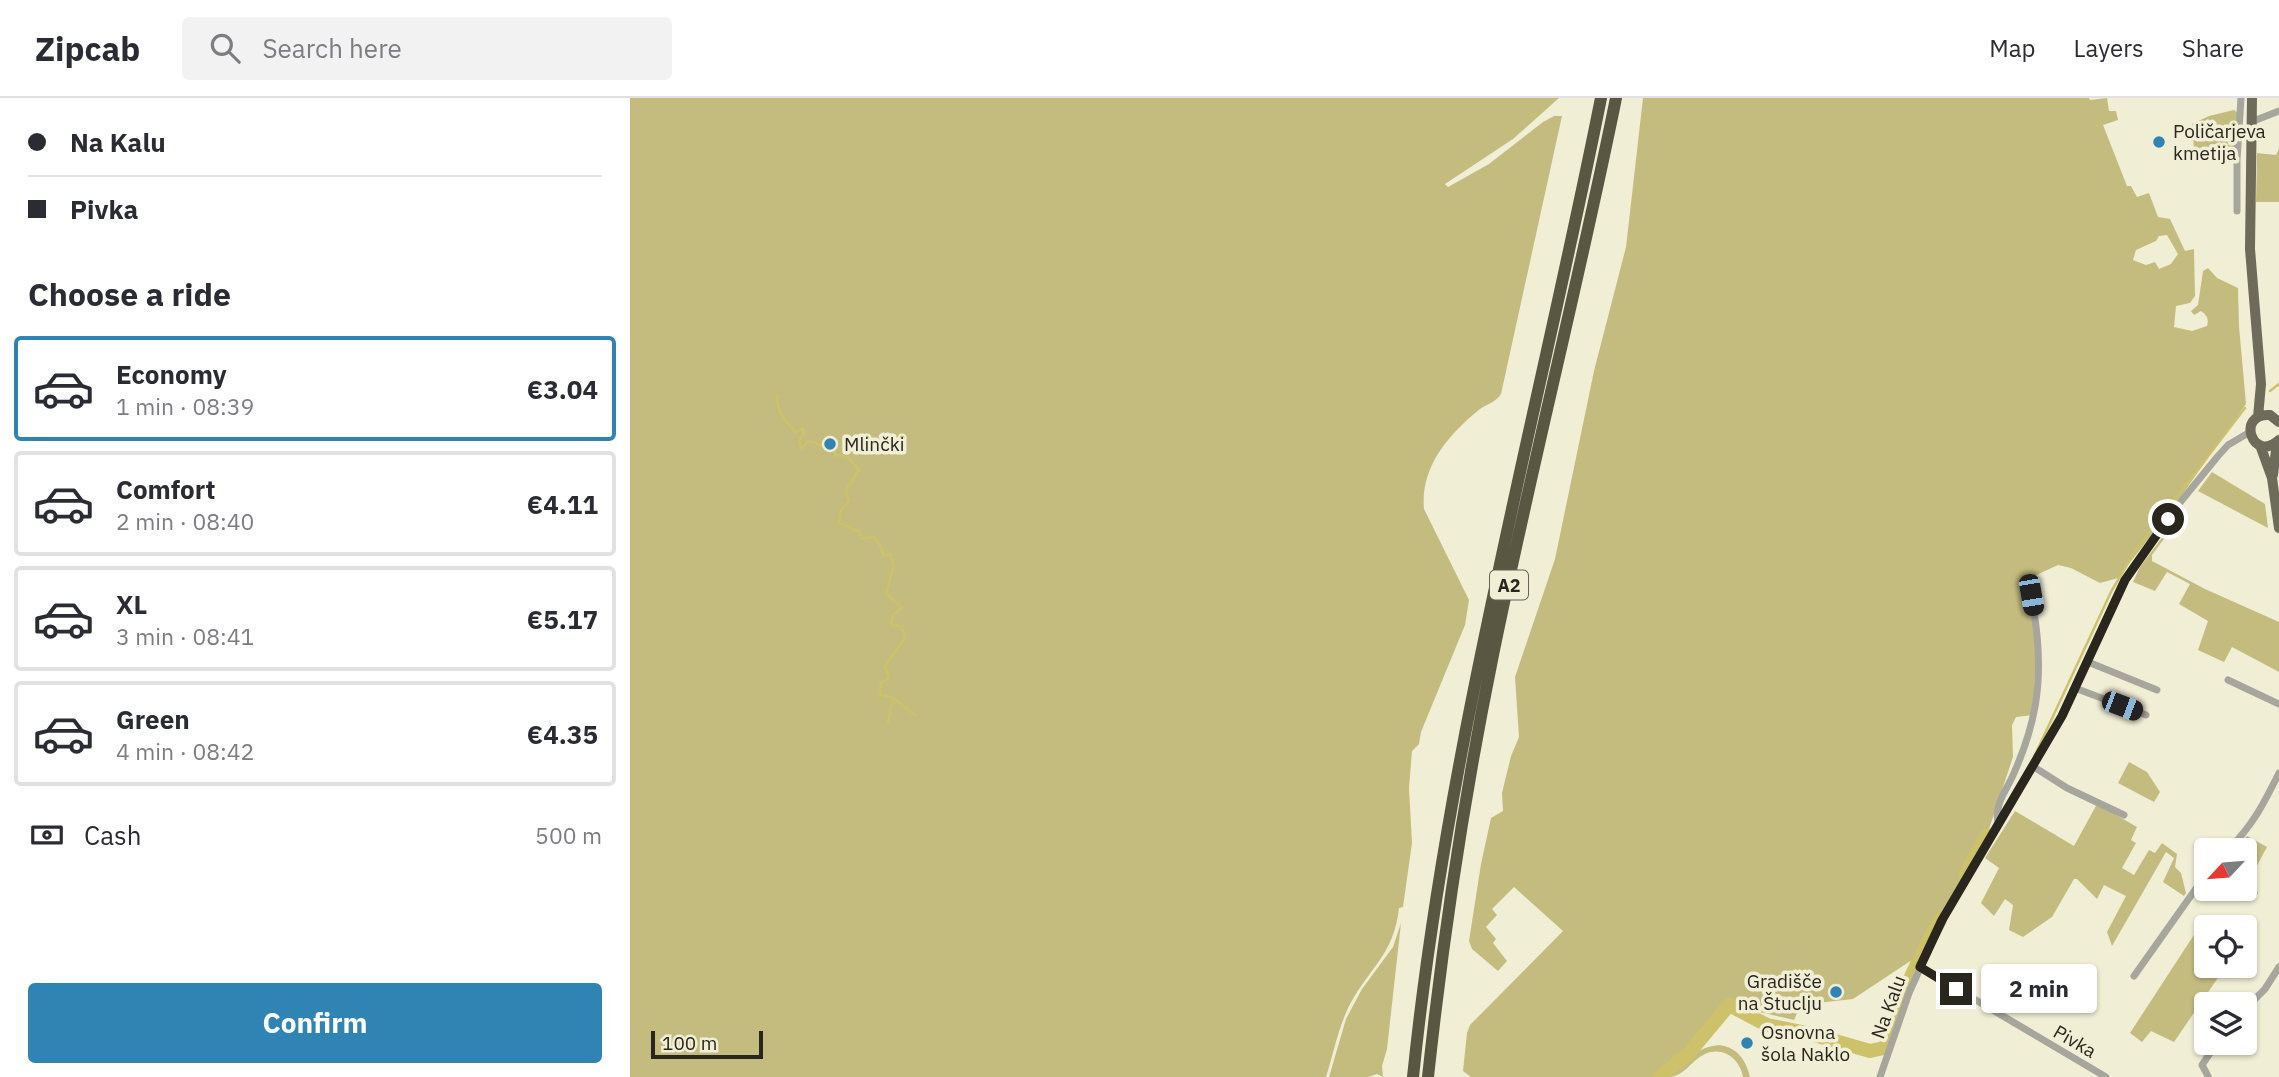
<!DOCTYPE html>
<meta charset="utf-8">
<style>
body{margin:0;font-family:"IBM Plex Sans",sans-serif;background:#f2f2f3;color:#2b2b33;height:100vh;display:flex;flex-direction:column;font-size:26px;white-space:nowrap}
*{box-sizing:border-box;margin:0}
p{font-size:23px;color:#7c7c81}
.icon{flex:none;width:38px;height:38px;fill:none;stroke:currentColor;stroke-width:2;stroke-linecap:round;stroke-linejoin:round}
.map{position:relative;flex:1;overflow:hidden}
.panel{display:flex;flex-direction:column;background:#fff;width:630px}
.panel>*{flex:none}
.hud{display:grid;align-content:center;height:154px;padding:0 28px;background:#fff}
.needle{width:46px;rotate:244deg}
.tools{position:absolute;left:1564px;top:740px;display:grid;gap:14px}
.tools a{display:grid;place-items:center;width:63px;height:63px;border-radius:7px;background:#fff;box-shadow:0 2px 5px #0004;font-size:35px}
.scale{position:absolute;left:21px;bottom:18px;width:112px;box-sizing:border-box;padding-left:7px;border:4px solid #28261d;border-top:0;font-size:19px;line-height:24px;white-space:nowrap;color:#28261d;-webkit-text-stroke:5px #f1eed6;paint-order:stroke}
.end{position:absolute;width:32px;height:32px;margin:-16px;border:9px solid #28261d;background:#fff;box-shadow:0 0 0 4px #fff}
.from{border-radius:50%}
.bubble{position:absolute;height:49px;border-radius:7px;background:#fff;box-shadow:0 2px 5px #0004;font-size:23px;font-weight:700;line-height:49px;text-align:center}
.car{position:absolute;width:21px;height:42px;margin:-21px -10px;border-radius:9px;box-shadow:0 0 5px 2px #0007;background:linear-gradient(#222 24%,#8ab4d8 0 40%,#222 0 76%,#8ab4d8 0 86%,#222 0)}
.hud b{display:flex;align-items:center;gap:24px;height:66px;font-size:26px}
.hud b+b{border-top:2px solid #e1e1e2}
.hud i{width:18px;height:18px;background:#2b2b33}
ul{padding:0;list-style:none}
li{display:flex;align-items:center;gap:21px;height:105px;margin:0 14px 10px;padding:0 14px;border:4px solid #e1e1e2;border-radius:7px}
li div{flex:1}
li b{display:block;font-size:26px}
li em{font-style:normal;font-weight:700}
li.on{border-color:#2f84b4}
li>.icon{width:63px;height:63px;stroke-width:1.5}
h2{padding:0 28px;font-size:32px;line-height:84px}
.pay{display:flex;align-items:center;gap:18px;height:77px;padding:0 28px;font-size:26px}
.pay p{margin-inline-start:auto}
.action{display:flex;gap:14px;margin-top:auto;padding:14px 28px}
.action a{flex:1;height:80px;border-radius:7px;background:#2f84b4;color:#fff;font-size:28px;font-weight:700;line-height:80px;text-align:center}
header{display:flex;align-items:center;gap:42px;box-sizing:border-box;height:98px;padding:0 35px;background:#fff;border-bottom:2px solid #e1e1e2}
header strong{font-size:33px}
nav{display:flex;gap:38px;margin-inline-start:auto;font-size:24px}
.search{width:490px;height:63px;background:#f2f2f3;display:flex;align-items:center;gap:18px;box-sizing:border-box;padding:0 24px;border-radius:7px;color:#7c7c81;font-size:26px}
main{display:flex;flex:1;min-height:0}
.map>svg:first-child{display:block}
.green{fill:#c4bc7f;fill-rule:evenodd}
.lines{fill:none;stroke-linecap:round;stroke-linejoin:round}
.stream{stroke:#cdc16a;stroke-width:2.5}
.river{stroke:#cdc16a;stroke-width:14}
.minor{stroke:#a7a69c;stroke-width:7}
.primary{stroke:#6d6b59;stroke-width:10}
.motorway{stroke:#595641;stroke-width:12}
.route{stroke:#28261d;stroke-width:9}
.poi-dot{fill:#2f84b4;stroke:#f1eed6;stroke-width:2.5}
.labels{text-anchor:middle;dominant-baseline:central;stroke-width:7;stroke-linejoin:round;paint-order:stroke}
.shield{fill:#f1eed6;stroke:#646254;stroke-width:2}
.shield-label{font-size:18px;font-weight:bold;fill:#28261d}
.poi-label{font-size:19px;fill:#28261d;stroke:#f1eed6;text-anchor:start}
.street-label{font-size:19px;fill:#28261d;stroke:#f1eed6}
</style>
<header>
<strong>Zipcab</strong>
<div class="search"><svg class="icon" aria-label="search" viewBox="0 0 24 24"><circle cx="10" cy="10" r="6"/><path d="M15 15l6 6"/></svg>Search here</div>
<nav><a>Map</a><a>Layers</a><a>Share</a></nav>
</header>
<main>
<section class="panel">
<div class="hud">
<b><i class="from"></i>Na Kalu</b>
<b><i></i>Pivka</b>
</div>
<h2>Choose a ride</h2>
<ul>
<li class="on"><svg class="icon" aria-label="car" viewBox="0 0 24 24"><path d="M5 17H2v-5l4-1 3-4h7l3 4 3 1v5h-3M9 17h6M6 11h13"/><circle cx="7" cy="17" r="2"/><circle cx="17" cy="17" r="2"/></svg><div><b>Economy</b><p>1 min · 08:39</p></div><em>€3.04</em></li>
<li><svg class="icon" aria-label="car" viewBox="0 0 24 24"><path d="M5 17H2v-5l4-1 3-4h7l3 4 3 1v5h-3M9 17h6M6 11h13"/><circle cx="7" cy="17" r="2"/><circle cx="17" cy="17" r="2"/></svg><div><b>Comfort</b><p>2 min · 08:40</p></div><em>€4.11</em></li>
<li><svg class="icon" aria-label="car" viewBox="0 0 24 24"><path d="M5 17H2v-5l4-1 3-4h7l3 4 3 1v5h-3M9 17h6M6 11h13"/><circle cx="7" cy="17" r="2"/><circle cx="17" cy="17" r="2"/></svg><div><b>XL</b><p>3 min · 08:41</p></div><em>€5.17</em></li>
<li><svg class="icon" aria-label="car" viewBox="0 0 24 24"><path d="M5 17H2v-5l4-1 3-4h7l3 4 3 1v5h-3M9 17h6M6 11h13"/><circle cx="7" cy="17" r="2"/><circle cx="17" cy="17" r="2"/></svg><div><b>Green</b><p>4 min · 08:42</p></div><em>€4.35</em></li>
</ul>
<div class="pay"><svg class="icon" aria-label="cash" viewBox="0 0 24 24"><path d="M3 7h18v10H3z"/><circle cx="12" cy="12" r="2"/></svg>Cash<p>500 m</p></div>
<div class="action"><a>Confirm</a></div>
</section>
<div class="map">
<svg width="1649" height="979" viewBox="0 0 1649 979">
<rect width="100%" height="100%" fill="#f1eed6"/>
<!-- green -->
<path class="green" d="M0,0H929L883,41L815,86L818,89L859,66L913,24L924,18H932L871,296C866,304 857,306 850,311C819,336 790,369 794,411L839,502L835,527L791,634L789,646L782,653L779,690L782,745L773,809L769,810C764,856 741,868 720,906C708,930 704,954 696,979H0Z
M1013,0H1459L1460,2L1477,0L1479,13H1486L1488,22L1473,27L1497,88H1501L1507,99L1519,95L1528,119L1540,121L1555,153L1564,151L1565,198L1560,205L1546,208L1544,229L1562,233L1577,228C1579,221 1577,217 1571,213L1564,217L1561,213L1568,207L1573,173L1578,170L1587,180L1608,190L1609,228L1616,306L1549,401L1488,480L1470,485L1441,470L1428,467L1391,484L1407,536L1403,617L1386,619L1382,627L1383,659L1357,737L1308,820L1291,856L1223,901L1178,906L1169,911L1164,922L1099,907L1059,955L1031,979H841L833,973L837,935L840,927L933,833L884,789L862,811L867,817L856,829L866,841L863,845L877,863L868,873L842,851L839,843L851,766L861,720L873,713L872,695L881,658L889,639L885,579L925,461L964,273L996,149ZM1537,137L1548,156L1541,166L1529,171L1525,164L1516,167L1503,162L1506,152L1526,143L1529,138Z
M1604,12L1608,15L1607,48L1565,64L1562,26L1579,18Z
M1649,51V104H1626L1627,55L1646,57Z
M1582,374L1635,406L1638,430L1568,393Z
M1555,409L1554,414L1522,457V463L1575,491L1649,524V574L1602,549L1594,564L1568,552L1578,523L1549,506L1560,486L1537,474L1525,493L1503,484L1510,469Z
M1499,664L1517,674L1530,694L1524,704L1488,685Z
M1467,706L1507,729L1501,742L1506,745L1492,770L1504,777L1519,752L1525,755L1532,745L1547,756L1545,769L1551,775L1556,795L1554,798L1533,784L1544,760L1536,754L1482,848L1477,834L1496,798L1474,787L1467,801L1447,781H1444L1422,819L1393,839L1379,832L1383,807L1375,801L1364,818L1351,805L1369,770L1355,760L1385,713L1444,748Z
M1617,738L1637,749L1616,788L1615,752L1605,751Z
M1573,823L1584,829L1577,830V868H1596L1544,944L1521,933L1512,944L1500,935Z
M771,825L757,951L752,968L753,979L747,976L738,979H699L716,921L732,891L763,849Z
M1089,947C1107,949 1116,962 1120,979H1113C1110,961 1093,948 1075,956C1060,963 1055,979 1037,979C1052,966 1068,948 1089,947Z"/>
<g class="lines">
<!-- stream -->
<path class="stream" d="M1640,293L1649,286
M147,297C146,314 156,323 166,335L173,330L174,335L169,342L171,351L179,343L193,348L206,345L205,357L218,359L229,372L216,392L219,403L211,412L209,425L230,434L232,441L244,439L251,449L253,457L260,456L264,467L256,495L272,510L263,517L261,527L272,529L275,540L255,568L259,580L251,585L250,596L263,600L258,624
M263,600L285,617
M1404,659L1481,494L1503,456L1615,310"/>
<!-- river -->
<path class="river" d="M1335,777L1357,737
M1030,979L1059,955L1099,907L1137,927L1177,935L1240,953L1254,950C1265,934 1267,911 1275,893C1285,868 1297,845 1310,822"/>
<!-- minor -->
<path class="minor" d="M1621,24L1649,13
M1607,113V62L1611,0
M1458,564L1527,592
M1598,582L1649,606
M1445,590L1516,617
M1404,669L1437,690L1494,717
M1368,725C1364,706 1377,692 1384,675C1405,627 1412,589 1407,537C1405,521 1404,504 1397,489
M1598,752C1623,727 1633,707 1649,675
M1615,790L1624,795
M1290,869L1476,979
M1504,878L1577,775
M1615,911L1635,891L1649,869
M1578,978L1572,967L1587,945
M1250,979L1279,895L1312,822L1432,618L1495,482L1552,402L1588,358L1598,347L1620,334"/>
<!-- primary -->
<path class="primary" d="M1622,0L1620,151L1631,286L1628,319
M1649,324L1640,317C1605,315 1623,366 1649,342
M1630,347L1642,380L1649,430
M1643,377L1647,344"/>
<!-- motorway -->
<path class="motorway" d="M783,979C817,647 906,326 971,0
M798,979C813,839 834,700 862,562C900,374 948,188 986,0"/>
</g>
<g class="lines">
<!-- route -->
<path class="route" d="M1326,891L1290,869L1312,822L1432,618L1495,482L1538,421"/>
</g>
<!-- markers -->
<g class="poi-dot">
<circle cx="1529" cy="44" r="7"/>
<circle cx="200" cy="346" r="7"/>
<circle cx="1206" cy="894" r="7"/>
<circle cx="1117" cy="945" r="7"/>
</g>
<g class="labels">
<!-- shield labels -->
<rect class="shield" x="860" y="472.5" width="38" height="29" rx="5"/>
<g class="shield-label">
<text x="879" y="487">A2</text>
</g>
<!-- poi labels -->
<g class="poi-label">
<text x="1543" y="33">Poličarjeva<tspan x="1543" dy="22">kmetija</tspan></text>
<text x="214" y="346">Mlinčki</text>
<text x="1192" y="883" text-anchor="end">Gradišče<tspan x="1192" dy="22">na Štuclju</tspan></text>
<text x="1131" y="934">Osnovna<tspan x="1131" dy="22">šola Naklo</tspan></text>
</g>
<!-- street labels -->
<g class="street-label">
<text transform="translate(1258 909) rotate(-70)">Na Kalu</text>
<text transform="translate(1445 943) rotate(30)">Pivka</text>
</g>
</g>
</svg>
<div class="tools">
<a><svg class="needle" viewBox="-14 -14 28 28"><path d="M0-13l5 13h-10z" fill="#e53935"/><path d="M0 13l5-13h-10z" fill="#7c7c81"/></svg></a>
<a><svg class="icon" aria-label="locate" viewBox="0 0 24 24"><circle cx="12" cy="12" r="6"/><path d="M12 2v4M12 18v4M2 12h4M18 12h4"/></svg></a>
<a><svg class="icon" aria-label="layers" viewBox="0 0 24 24"><path d="M12 4l9 5-9 5-9-5zM3 14l9 5 9-5"/></svg></a>
</div>
<div class="scale">100 m</div>
<i class="end from" style="left:1538px;top:421px"></i>
<i class="end" style="left:1326px;top:891px"></i>
<div class="bubble" style="left:1351px;top:866px;width:116px">2 min</div>
<i class="car" style="left:1401px;top:497px;rotate:170deg"></i>
<i class="car" style="left:1492px;top:608px;rotate:111deg"></i>
</div>
</main>
